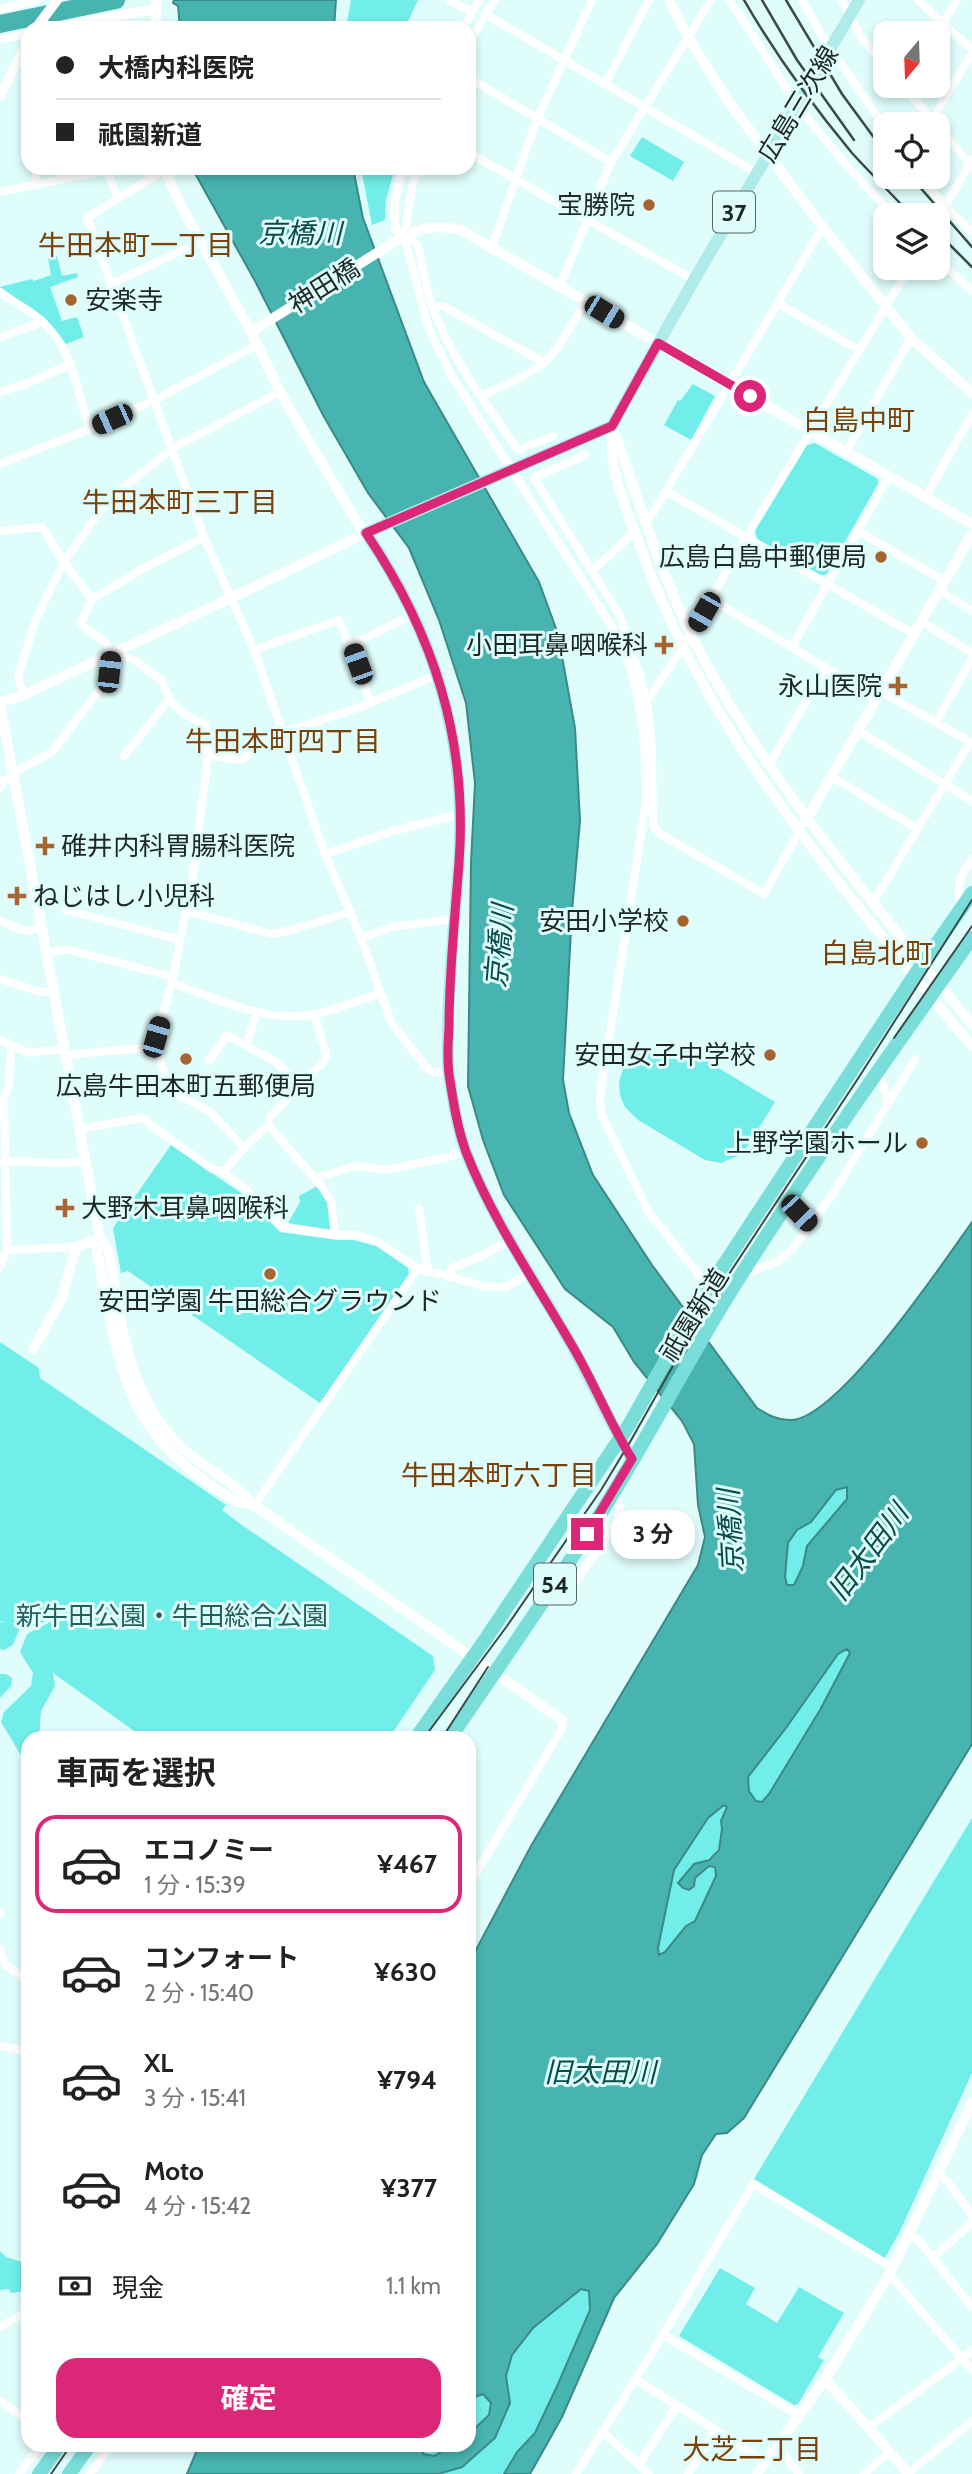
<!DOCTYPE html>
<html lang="ja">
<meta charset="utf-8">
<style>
body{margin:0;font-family:Cabin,"Noto Sans JP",sans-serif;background:#f2f2f2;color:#222;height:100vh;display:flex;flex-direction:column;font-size:26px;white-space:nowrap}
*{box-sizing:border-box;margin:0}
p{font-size:23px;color:#767676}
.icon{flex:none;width:38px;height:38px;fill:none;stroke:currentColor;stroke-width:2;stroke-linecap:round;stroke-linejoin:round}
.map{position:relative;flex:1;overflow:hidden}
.panel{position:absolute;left:21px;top:1731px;width:455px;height:721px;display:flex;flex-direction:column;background:#fff;border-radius:21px;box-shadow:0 4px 10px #0003}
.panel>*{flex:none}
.guide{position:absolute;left:21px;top:21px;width:455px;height:154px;border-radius:21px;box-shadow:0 4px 10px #0003;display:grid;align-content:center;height:154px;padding:0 35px;background:#fff}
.needle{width:46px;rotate:199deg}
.buttons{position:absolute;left:873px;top:21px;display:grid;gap:14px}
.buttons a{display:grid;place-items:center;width:77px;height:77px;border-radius:14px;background:#fff;box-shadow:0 4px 10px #0003;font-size:35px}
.end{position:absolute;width:32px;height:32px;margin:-16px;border:9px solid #db2777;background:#fff;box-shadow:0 0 0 4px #fff}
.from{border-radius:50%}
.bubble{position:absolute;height:49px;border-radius:21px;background:#fff;box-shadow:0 4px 10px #0003;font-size:23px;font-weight:700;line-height:49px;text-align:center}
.car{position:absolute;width:21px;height:42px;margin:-21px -10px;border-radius:9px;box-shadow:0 0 5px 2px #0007;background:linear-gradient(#222 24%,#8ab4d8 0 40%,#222 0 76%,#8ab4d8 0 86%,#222 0)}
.guide b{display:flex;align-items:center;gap:24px;height:66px;font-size:26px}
.guide b+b{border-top:2px solid #e0e0e0}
.guide i{width:18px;height:18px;background:#222}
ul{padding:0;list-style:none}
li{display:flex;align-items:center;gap:21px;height:98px;margin:0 14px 10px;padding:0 21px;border:4px solid transparent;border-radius:21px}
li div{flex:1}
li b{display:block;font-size:26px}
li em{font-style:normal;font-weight:700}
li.current{border-color:#db2777}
li>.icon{width:63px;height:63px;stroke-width:1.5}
h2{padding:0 35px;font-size:32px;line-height:84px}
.pay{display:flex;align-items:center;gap:18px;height:77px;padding:0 35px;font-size:26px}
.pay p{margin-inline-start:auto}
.action{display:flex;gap:14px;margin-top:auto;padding:14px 35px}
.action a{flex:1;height:80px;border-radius:21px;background:#db2777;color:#fff;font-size:28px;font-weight:700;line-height:80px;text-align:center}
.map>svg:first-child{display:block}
.green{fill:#71eee9}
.water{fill:#48b4b0;stroke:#3b8a87;stroke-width:2;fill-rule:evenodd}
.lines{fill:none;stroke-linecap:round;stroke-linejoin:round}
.river{stroke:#48b4b0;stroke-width:18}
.street{stroke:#fff;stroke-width:8}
.secondary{stroke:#fff;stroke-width:10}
.primary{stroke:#afebe9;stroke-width:12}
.highway{stroke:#79deda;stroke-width:14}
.tram{stroke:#3b4948;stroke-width:2}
.rail{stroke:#3b4948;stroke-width:2.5}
.route{stroke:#db2777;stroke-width:9}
.poi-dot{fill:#a66530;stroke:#dffdfb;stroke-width:2.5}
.labels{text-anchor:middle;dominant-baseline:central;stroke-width:6;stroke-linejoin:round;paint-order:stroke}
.shield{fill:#dffdfb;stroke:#566766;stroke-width:2}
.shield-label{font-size:24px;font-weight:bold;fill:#1c2726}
.street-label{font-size:26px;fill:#1c2726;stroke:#dffdfb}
.poi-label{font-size:26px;fill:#1c2726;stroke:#dffdfb;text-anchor:end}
.park-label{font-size:26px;fill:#245f5d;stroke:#dffdfb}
.water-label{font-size:28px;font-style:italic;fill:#084b49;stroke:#dffdfb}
.neighbourhood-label{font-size:28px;fill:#7a410a;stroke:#dffdfb}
</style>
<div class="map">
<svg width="972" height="2474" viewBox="0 0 972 2474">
<rect width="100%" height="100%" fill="#dffdfb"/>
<!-- green -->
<path class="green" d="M351,0H418L405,28H346Z
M642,137L684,162L673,181L630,156Z
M361,168H395L386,200L385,220L372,225Z
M57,256L62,276L77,273L78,277L50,287L62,321L77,317L84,337L66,344L52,327L0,287L32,279L34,281L51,275L48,258Z
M693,384L715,396L691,440L664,425L678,400L680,401Z
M815,443L878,479V484L826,575H821L757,539L755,530L807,445Z
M682,1046L775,1102L747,1147L738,1156L721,1163L705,1160L638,1120L625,1107L620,1096L619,1081L624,1067L635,1050L675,1058Z
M171,1145L241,1193L280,1232L337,1240H353L376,1246L408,1268L409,1275L320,1403L128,1271L121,1273L113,1228Z
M319,1185L329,1203L333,1230L288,1223L300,1202L299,1196Z
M0,1342L39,1368L40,1378L226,1505L222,1510L239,1523L433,1656L435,1670L389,1738H144L53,1673L55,1686L41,1711L39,1738H28V1767L1,1722L4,1712L31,1686L33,1673L20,1652L27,1634L52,1621L53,1617L42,1623H16L19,1630L13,1645L4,1650L0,1649V1622H5L0,1621Z
M847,1486V1499L807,1546L803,1566L794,1585H787L785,1577L788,1543L797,1530L811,1522L836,1490Z
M847,1649L850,1652L820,1710L769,1794L762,1802L756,1801L749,1791L748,1777L786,1728L838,1654Z
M0,1674H6L12,1678L11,1686L0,1698Z
M724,1804L728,1807C714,1835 733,1853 694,1864L695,1878L709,1866L715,1867L716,1876L695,1921L686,1926L665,1952L659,1955L658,1948L674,1870L708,1818Z
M972,1818V2073L900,2231L885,2258L754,2179Z
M0,2251L6,2257L28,2264V2291L11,2293L9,2289L0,2290Z
M720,2268L755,2288L746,2304L777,2323L799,2287L844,2313L818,2357L824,2360L798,2404L794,2405L679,2336Z
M581,2289L590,2291L591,2310L535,2433L517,2452L504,2474H438L462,2467L510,2403C509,2394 506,2384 507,2375C511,2336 554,2311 581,2289Z
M483,2394L491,2403L489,2415L469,2434V2399Z
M423,2445H453L434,2456L423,2454Z"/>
<!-- water -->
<path class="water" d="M174,0H336L334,28H180L178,6L173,3Z
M192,168H353L363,218L424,382L539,582L558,634L575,728L580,821L572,911L563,1080L569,1113L593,1175L652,1265L757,1408C768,1415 779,1421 792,1420C840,1416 943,1263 972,1222V1744L744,2118L727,2133L716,2134L702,2155L694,2184L657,2244L614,2298L562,2417L530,2474H504L517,2452L535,2433L558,2384L590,2310L589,2291L581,2289L533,2328L512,2355L506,2376L510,2403L495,2438L462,2467L438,2474H187L199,2445H423V2454L434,2456L453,2445H469V2434L489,2415L491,2403L483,2394L469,2399V1963L531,1846L698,1565L705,1537L698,1505L694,1444L682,1421L634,1362L613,1327L565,1289L504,1195L483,1140L468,1086L471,862L475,783L466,703L439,620L409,548L368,493L323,415L255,281ZM847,1487V1499L807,1546L803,1566L794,1585H787L785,1577L788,1543L797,1530L811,1522L836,1490ZM847,1649L850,1653L820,1710L769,1794L762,1802L756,1801L749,1791L748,1777L786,1728L838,1654ZM724,1805L727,1807L721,1821L722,1829L719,1850L709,1860L694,1864L678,1883L683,1888L689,1890L694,1886L695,1878L709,1866L715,1867L716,1876L695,1921L686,1926L665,1952L659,1955L658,1948L674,1870L708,1818Z"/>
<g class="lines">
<!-- river -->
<path class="river" d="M0,24L116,0"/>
<!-- street -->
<path class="street" d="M449,0L471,12
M730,0L797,105L847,166L893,215
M802,0L821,34L886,129
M842,0L861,37L886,66
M918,0L972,50
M0,9L38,0
M485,14L757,173
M943,23L957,0
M463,28L479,0
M0,39L28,34
M469,43L495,0
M469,78L611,162
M605,84L649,0
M903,86L934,122
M932,120L972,53
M938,126L972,167
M469,153L694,280
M35,168L37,185
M402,168L395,203V229L404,236L429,329L451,375L616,633C642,686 646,745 646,802L600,1097L602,1116L649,1213L709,1288
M417,168C410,191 409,213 404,236L418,245C423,271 428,299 439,323C459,369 490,409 518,450L553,436
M164,170L87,218L204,537L254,650L325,854L361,938L392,1024L427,1068L433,1072L448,1071
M922,177L945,207L972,231
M0,192L107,170L118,198
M938,218L972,160
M492,247L537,119L592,0
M938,259L972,291
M111,284L200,242
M560,286L611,162L711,0
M0,292C14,303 33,311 45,324C75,354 76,391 90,429
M777,303L859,350
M433,307L443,306L543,362
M0,337L43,322
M0,392L26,384L71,364
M481,396C505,384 535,375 553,353C566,338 575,318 586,301
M846,452L911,338
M585,455L534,478L619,614L639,673L647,703L652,747L653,824L657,832L764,894L799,832
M0,464L90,429L155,400L257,345
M666,491L914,634
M925,498L972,414
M644,522L652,515L666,491L818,235L824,229
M0,531L42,527L64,562L92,599L81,623L84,627L106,643L111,653L109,677L52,752L13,773
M858,531L944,581
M592,571L634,532
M939,590L972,611
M92,599L146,567L204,537
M711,599L876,698
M921,621L972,653
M351,645L412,615
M792,647L889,476
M254,650L339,620L371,703
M111,653L135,660L162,681L171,702L184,714L205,725L208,756L194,869L172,983L156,1037V1047L168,1085L175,1093L210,1112L244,1148L223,1172
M880,691L972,743
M24,695L18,676L36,619L64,562L101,510L118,492L173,448L280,392
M644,705L682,649L747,536L909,268
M936,722L972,659
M857,730L972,801
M281,733L355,709L437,675
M124,756L169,699
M208,756L241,760L255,750L283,737
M769,765L826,667
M831,776L917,829
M0,788L4,780L14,778
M325,854L393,831L461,814
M873,903L970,742
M960,908C957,887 959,876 972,859
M66,910L180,940
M186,911L271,934L291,930L351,912
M0,921L25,931L42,928
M361,938L392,927L454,919
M46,953L66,949L173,977
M0,979L40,992L53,991
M172,983C213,997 258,1020 303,1016C329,1013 356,1001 381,993
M0,1040L29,1053L63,1049
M246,1045L257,1013
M64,1055L156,1047
M209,1061L227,1035L276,1062L300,1086
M878,1072L886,1093L887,1105
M268,1125L322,1187L331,1201L335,1235
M79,1129L141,1118L212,1169L223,1172L245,1188L282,1227L335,1235H356L378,1242L418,1268L487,1287H506L530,1273
M244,1148L268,1125L270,1117L326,1059V1054L314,1014
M0,1161L62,1163L85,1161
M315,1178L356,1166L385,1170L449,1157L466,1151
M789,1202L810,1224
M419,1209L428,1272
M7,1250L76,1247
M0,1267L7,1250L4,1100L9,1084L11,1045
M744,1274L777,1262L791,1250L834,1192L915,1059
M448,1277L452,1268L484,1255L510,1240
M254,1506L418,1268
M549,1593L563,1591L574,1584L617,1521L620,1508L613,1494
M469,1751L470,1749
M469,1885L561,1730L562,1720
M0,1913V1914
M0,1949L5,1965L28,1980
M0,2046L28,2052
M938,2176L948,2182L972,2215
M910,2235L920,2242L972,2307
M933,2258L972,2222
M888,2277L895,2281L972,2370
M0,2327L28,2311
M663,2335L800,2416
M635,2379L766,2462
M0,2401L28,2420
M868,2428L972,2351
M602,2431L649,2474
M778,2447L799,2474
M639,2464L677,2405
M908,2473L972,2421
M19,2474L41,2445
M90,2474L111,2445
M576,2474L663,2335L753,2184L893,2268
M688,2474L716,2430
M864,2474L889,2452"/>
<!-- secondary -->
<path class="secondary" d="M669,0L688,37L728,101L824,229L911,338L972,393
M36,28L57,0
M52,28L156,9
M156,28V0
M0,96L28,41
M251,332L404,236C423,227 440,225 461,230L972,524
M612,426C613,438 611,452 613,463C619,494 632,525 643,554C693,691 774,802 864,914C900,958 935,1003 972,1046
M616,435C645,522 673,611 721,690C792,810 884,916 972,1025
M0,702L21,696L231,598L366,533L356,521L280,392L251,332L181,206L164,168
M0,705L100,1239L108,1250C121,1318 126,1394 179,1445C202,1468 234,1480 254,1506
M805,822L972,534
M100,1239L97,1252C120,1369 122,1434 234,1500C240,1504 248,1503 254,1506C259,1508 264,1512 268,1515L562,1720
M33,1349L61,1300L76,1247L100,1239
M825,2379L909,2474
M757,2474L825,2379L888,2277L972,2103"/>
<!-- primary -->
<path class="primary" d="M632,1459C609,1422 592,1381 570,1342C535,1280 492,1219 466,1152C457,1127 453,1100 449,1074C447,1059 448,1042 448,1027C449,972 455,918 459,863C467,740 435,634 366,533L612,426L694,280L859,0"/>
<!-- highway -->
<path class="highway" d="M416,1738L487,1637L629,1425L696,1307L914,976L972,893
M450,1738C505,1657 561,1578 612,1495C656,1423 695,1347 741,1275C814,1161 893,1049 972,938
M39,2474L60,2445
M69,2474L90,2445"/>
<!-- tram -->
<path class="tram" d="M894,1038L972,926
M424,1738L507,1626L601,1490L630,1442L700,1318L859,1077L972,900
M442,1738L488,1667
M51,2474L71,2445"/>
<!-- rail -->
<path class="rail" d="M744,0C775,54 812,105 852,153C871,174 892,194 911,215
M762,0L797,60L854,140
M786,0L842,94L886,154
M911,177L972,247
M938,233L972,267"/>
</g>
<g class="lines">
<!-- route -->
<path class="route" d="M587,1534L632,1459C609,1422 593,1380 570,1342C534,1280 492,1219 466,1152C457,1127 453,1100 449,1074C447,1059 448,1042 449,1027C449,972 455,917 459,863C468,740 434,634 366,533L612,426L658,343L750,396"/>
</g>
<!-- markers -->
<g class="poi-dot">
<circle cx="649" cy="205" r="7"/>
<circle cx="71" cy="300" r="7"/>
<circle cx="881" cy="557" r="7"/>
<path d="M660.5 634.5h7v7h7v7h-7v7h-7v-7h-7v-7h7z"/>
<path d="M894.5 675.5h7v7h7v7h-7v7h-7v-7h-7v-7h7z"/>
<path d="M41.5 835.5h7v7h7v7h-7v7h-7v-7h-7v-7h7z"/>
<path d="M13.5 885.5h7v7h7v7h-7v7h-7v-7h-7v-7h7z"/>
<circle cx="683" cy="921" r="7"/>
<circle cx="770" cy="1055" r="7"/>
<circle cx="186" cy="1059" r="7"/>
<circle cx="922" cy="1143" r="7"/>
<path d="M61.5 1197.5h7v7h7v7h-7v7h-7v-7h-7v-7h7z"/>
<circle cx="270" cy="1274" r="7"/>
</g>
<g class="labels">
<!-- shield labels -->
<g class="shield">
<rect x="713" y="191.5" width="42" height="41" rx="5"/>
<rect x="534" y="1563.5" width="42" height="41" rx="5"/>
</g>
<g class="shield-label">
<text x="734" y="212">37</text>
<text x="555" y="1584">54</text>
</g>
<!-- street labels -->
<g class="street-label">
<text transform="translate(798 104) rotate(-59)">広島三次線</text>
<text transform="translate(324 286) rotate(-32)">神田橋</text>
<text transform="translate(694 1315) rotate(-58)">祇園新道</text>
</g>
<!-- poi labels -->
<g class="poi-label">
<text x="635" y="205">宝勝院</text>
<text x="85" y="300" text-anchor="start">安楽寺</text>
<text x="867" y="557">広島白島中郵便局</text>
<text x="648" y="645">小田耳鼻咽喉科</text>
<text x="882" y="686">永山医院</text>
<text x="61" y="846" text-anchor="start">碓井内科胃腸科医院</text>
<text x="33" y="896" text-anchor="start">ねじはし小児科</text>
<text x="669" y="921">安田小学校</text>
<text x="756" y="1055">安田女子中学校</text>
<text x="186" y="1086" text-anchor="middle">広島牛田本町五郵便局</text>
<text x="908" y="1143">上野学園ホール</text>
<text x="81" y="1208" text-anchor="start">大野木耳鼻咽喉科</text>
<text x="270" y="1301" text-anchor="middle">安田学園 牛田総合グラウンド</text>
</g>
<!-- park labels -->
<g class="park-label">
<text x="172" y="1616">新牛田公園・牛田総合公園</text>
</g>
<!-- water labels -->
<g class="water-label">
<text x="300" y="233">京橋川</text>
<text transform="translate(499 946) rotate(-85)">京橋川</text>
<text transform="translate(730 1531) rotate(-93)">京橋川</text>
<text transform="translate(868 1552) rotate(-53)">旧太田川</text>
<text x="600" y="2072">旧太田川</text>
</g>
<!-- neighbourhood labels -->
<g class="neighbourhood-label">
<text x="136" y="245">牛田本町一丁目</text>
<text x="859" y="420">白島中町</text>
<text x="180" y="502">牛田本町三丁目</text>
<text x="283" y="741">牛田本町四丁目</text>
<text x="877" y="953">白島北町</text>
<text x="499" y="1475">牛田本町六丁目</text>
<text x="752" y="2449">大芝二丁目</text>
</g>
</g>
</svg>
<div class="buttons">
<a><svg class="needle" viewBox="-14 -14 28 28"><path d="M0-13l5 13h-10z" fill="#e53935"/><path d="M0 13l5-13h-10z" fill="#767676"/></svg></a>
<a><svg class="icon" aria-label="locate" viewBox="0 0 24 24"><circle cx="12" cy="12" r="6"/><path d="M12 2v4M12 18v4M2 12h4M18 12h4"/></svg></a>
<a><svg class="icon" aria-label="layers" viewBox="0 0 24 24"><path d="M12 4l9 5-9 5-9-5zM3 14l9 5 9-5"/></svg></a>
</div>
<i class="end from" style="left:750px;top:396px"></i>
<i class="end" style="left:587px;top:1534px"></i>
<div class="bubble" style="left:611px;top:1510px;width:84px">3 分</div>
<i class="car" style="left:604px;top:312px;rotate:121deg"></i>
<i class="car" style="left:112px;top:419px;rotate:246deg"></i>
<i class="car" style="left:704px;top:612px;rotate:210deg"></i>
<i class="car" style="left:358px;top:664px;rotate:340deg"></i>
<i class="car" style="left:109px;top:672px;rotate:6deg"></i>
<i class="car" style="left:156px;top:1037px;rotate:16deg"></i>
<i class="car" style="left:799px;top:1213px;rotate:136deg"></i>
<div class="guide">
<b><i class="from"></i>大橋内科医院</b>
<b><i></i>祇園新道</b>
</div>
<section class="panel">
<h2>車両を選択</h2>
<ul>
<li class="current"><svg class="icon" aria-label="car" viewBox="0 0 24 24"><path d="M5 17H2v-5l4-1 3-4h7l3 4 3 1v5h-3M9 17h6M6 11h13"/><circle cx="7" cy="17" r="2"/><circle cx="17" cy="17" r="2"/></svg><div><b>エコノミー</b><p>1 分 · 15:39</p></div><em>¥467</em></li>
<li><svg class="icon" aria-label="car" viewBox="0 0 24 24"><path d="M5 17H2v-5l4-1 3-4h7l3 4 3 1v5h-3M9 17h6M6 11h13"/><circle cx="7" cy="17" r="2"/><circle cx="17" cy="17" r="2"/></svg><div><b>コンフォート</b><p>2 分 · 15:40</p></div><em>¥630</em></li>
<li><svg class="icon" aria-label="car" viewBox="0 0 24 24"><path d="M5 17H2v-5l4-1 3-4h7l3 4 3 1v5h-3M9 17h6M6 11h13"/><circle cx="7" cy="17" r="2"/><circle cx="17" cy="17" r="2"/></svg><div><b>XL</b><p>3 分 · 15:41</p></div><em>¥794</em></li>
<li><svg class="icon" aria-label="car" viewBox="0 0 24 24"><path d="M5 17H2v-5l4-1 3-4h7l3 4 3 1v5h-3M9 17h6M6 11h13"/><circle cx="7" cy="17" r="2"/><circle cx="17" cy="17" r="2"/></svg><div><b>Moto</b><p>4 分 · 15:42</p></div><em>¥377</em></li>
</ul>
<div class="pay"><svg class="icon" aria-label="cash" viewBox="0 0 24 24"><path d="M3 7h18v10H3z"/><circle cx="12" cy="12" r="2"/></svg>現金<p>1.1 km</p></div>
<div class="action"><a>確定</a></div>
</section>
</div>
